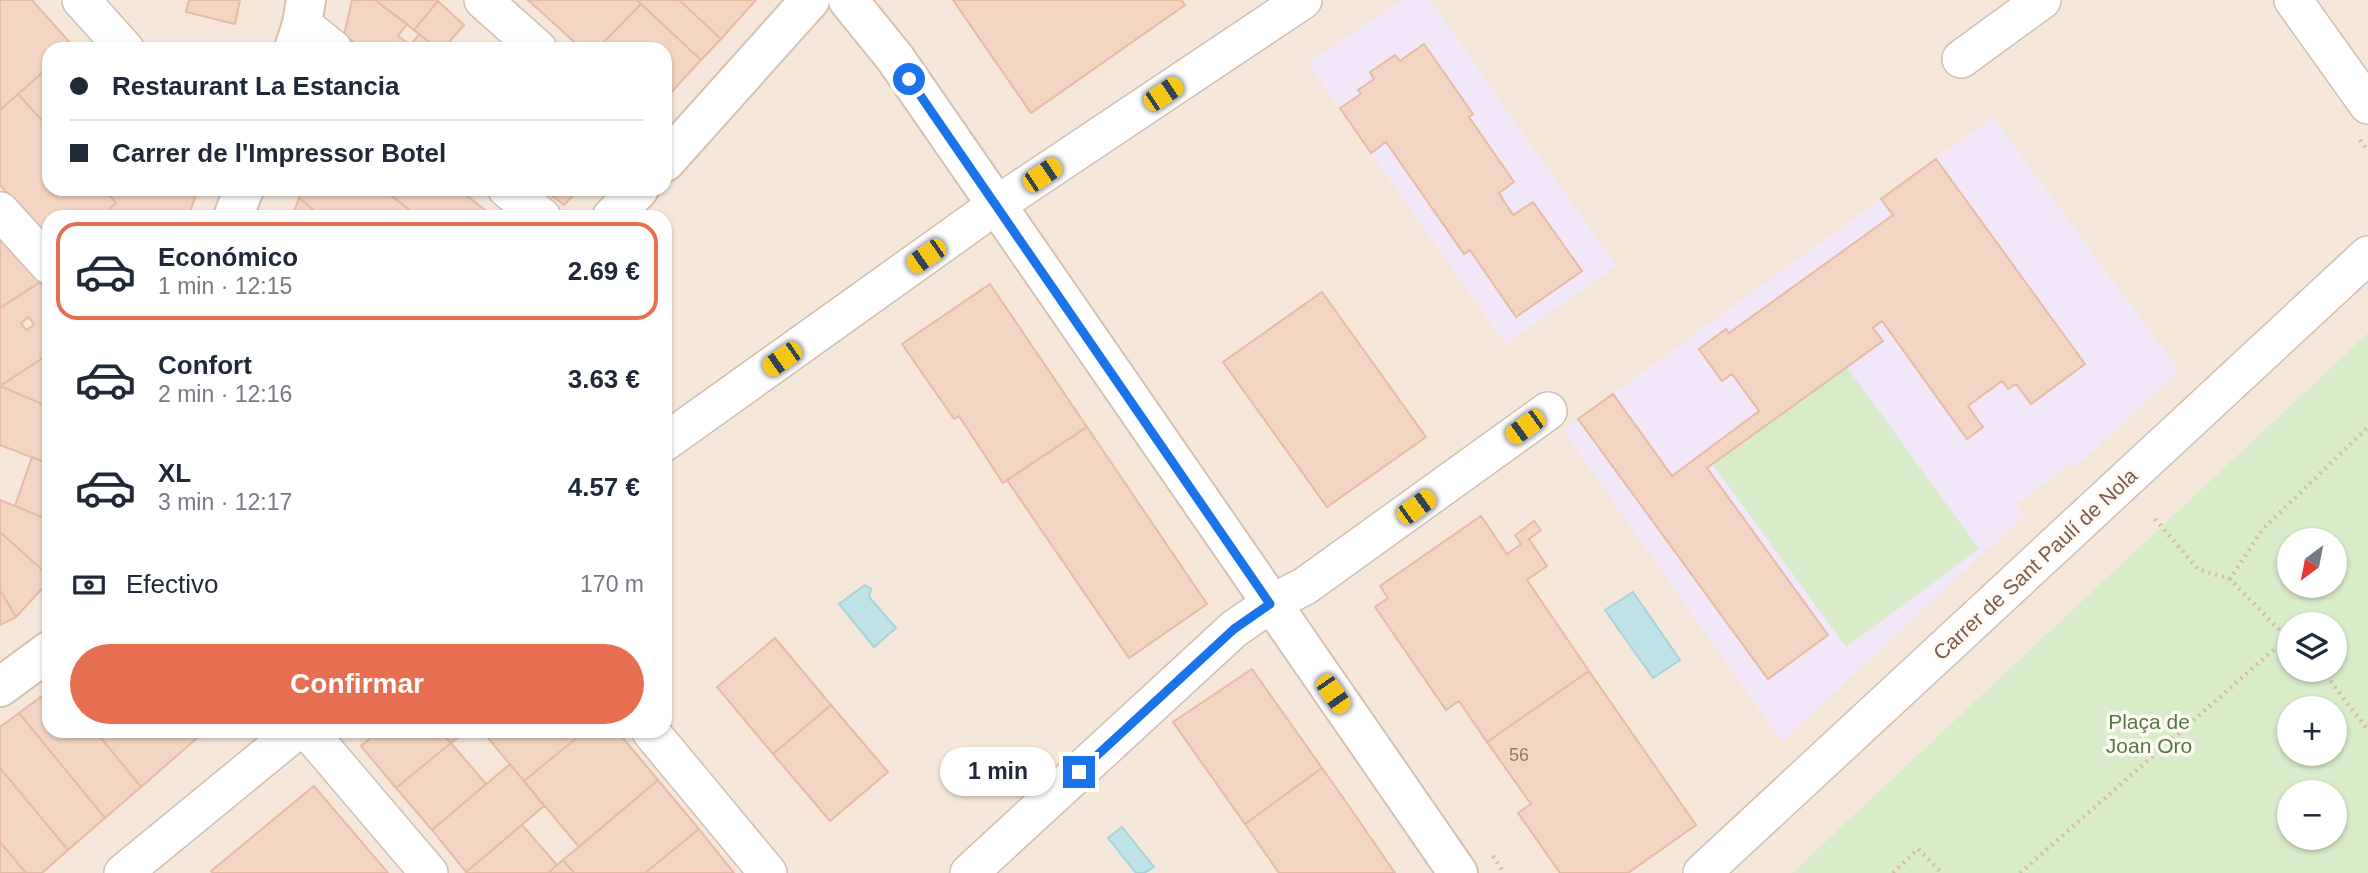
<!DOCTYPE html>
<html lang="es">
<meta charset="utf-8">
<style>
body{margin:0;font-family:Arial,sans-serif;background:#f2f2f3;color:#1f2937;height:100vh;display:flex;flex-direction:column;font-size:26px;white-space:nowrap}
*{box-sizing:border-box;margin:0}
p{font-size:23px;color:#747a83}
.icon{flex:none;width:38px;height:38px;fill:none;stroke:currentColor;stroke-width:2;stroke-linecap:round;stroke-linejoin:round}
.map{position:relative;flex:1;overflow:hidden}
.details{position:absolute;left:42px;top:210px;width:630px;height:528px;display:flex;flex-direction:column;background:#fff;border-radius:21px;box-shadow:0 2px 5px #0004}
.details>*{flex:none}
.top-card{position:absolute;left:42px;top:42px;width:630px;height:154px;border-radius:21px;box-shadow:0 2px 5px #0004;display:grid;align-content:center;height:154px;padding:0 28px;background:#fff}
.needle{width:46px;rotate:212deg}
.tools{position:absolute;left:2277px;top:528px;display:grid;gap:14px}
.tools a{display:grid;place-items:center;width:70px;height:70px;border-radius:50%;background:#fff;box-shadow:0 2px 5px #0004;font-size:35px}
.end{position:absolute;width:32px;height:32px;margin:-16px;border:9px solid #1a73e8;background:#fff;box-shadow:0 0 0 4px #fff}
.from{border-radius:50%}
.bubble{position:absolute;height:49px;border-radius:24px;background:#fff;box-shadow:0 2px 5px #0004;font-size:23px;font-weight:700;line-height:49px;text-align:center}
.car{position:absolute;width:21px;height:42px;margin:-21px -10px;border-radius:9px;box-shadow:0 0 5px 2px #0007;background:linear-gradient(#f5c518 24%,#345 0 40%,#f5c518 0 76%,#345 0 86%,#f5c518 0)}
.top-card b{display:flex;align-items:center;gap:24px;height:66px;font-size:26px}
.top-card b+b{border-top:2px solid #e0e1e3}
.top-card i{width:18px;height:18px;background:#1f2937}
ul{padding:12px 0 0;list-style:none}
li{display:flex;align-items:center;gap:21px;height:98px;margin:0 14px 10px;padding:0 14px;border:4px solid transparent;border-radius:21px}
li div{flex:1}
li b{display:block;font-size:26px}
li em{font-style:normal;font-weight:700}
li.current{border-color:#e76f51}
li>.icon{width:63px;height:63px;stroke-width:1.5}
.pay{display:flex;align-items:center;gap:18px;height:77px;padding:0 28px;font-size:26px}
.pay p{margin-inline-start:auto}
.cta{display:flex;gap:14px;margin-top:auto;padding:14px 28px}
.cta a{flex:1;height:80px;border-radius:42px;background:#e76f51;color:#fff;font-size:28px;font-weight:700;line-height:80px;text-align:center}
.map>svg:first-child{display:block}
.residential{fill:#f5e8da;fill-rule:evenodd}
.education{fill:#f3e8fa}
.green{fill:#d8ecc9;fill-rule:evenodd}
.water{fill:#bfe3e8;stroke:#a5d3da;stroke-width:2}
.building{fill:#f3d5c3;stroke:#e6bba3;stroke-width:2;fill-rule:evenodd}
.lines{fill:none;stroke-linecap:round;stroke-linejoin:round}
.street-casing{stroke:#d1beb0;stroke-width:40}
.secondary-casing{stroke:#d6c0b0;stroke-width:42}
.path{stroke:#d9b8a5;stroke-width:4.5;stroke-dasharray:2 5;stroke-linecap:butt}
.street{stroke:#fff;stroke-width:37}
.secondary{stroke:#fff;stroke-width:38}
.route{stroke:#1a73e8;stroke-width:9}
.labels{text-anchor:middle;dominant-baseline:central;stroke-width:7;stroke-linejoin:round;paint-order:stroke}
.number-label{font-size:18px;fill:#987a6a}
.street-label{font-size:21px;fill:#7a5c4d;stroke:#fffaf3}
.park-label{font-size:21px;fill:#537a41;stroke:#fffaf3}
</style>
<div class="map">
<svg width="2368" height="873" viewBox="0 0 2368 873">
<rect width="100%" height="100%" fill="#fdf6ec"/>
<!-- residential -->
<path class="residential" d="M0,0H2368V873H0ZM49,49H665V189H49ZM49,217H665V732H49ZM2289,541H2334V586H2289ZM2289,625H2334V670H2289ZM2289,709H2334V754H2289ZM2289,793H2334V838H2289Z"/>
<!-- education -->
<path class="education" d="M1402,0H1430L1616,266L1505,344L1308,63Z
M1993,117L2179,371L2076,467L2072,463L2016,504L2024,515L1782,742L1563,430Z"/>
<!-- green -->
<path class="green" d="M2368,333V873H1792ZM2289,541H2334V586H2289ZM2289,625H2334V670H2289ZM2289,709H2334V754H2289ZM2289,793H2334V838H2289Z
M1847,367L1979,549L1846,647L1713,465Z"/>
<!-- water -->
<path class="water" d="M865,585L871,589L869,597L896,628L874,647L839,604Z
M1633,592L1680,660L1653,678L1605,610Z
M1122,827L1154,867L1144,873H1136L1108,838Z"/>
<!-- building -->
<path class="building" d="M0,0H32L73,46L69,49H49V67L0,110Z
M189,0H240L235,24L186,12Z
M352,0H375L407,24L398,36L411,45L419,34L438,49H363L344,35Z
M375,0H437L438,1L414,30Z
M528,0H637L641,4L597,49H582Z
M637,0H679L721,39L701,60Z
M679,0H756L721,39Z
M953,0H1181L1185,5L1031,113Z
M438,1L464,25L443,49H438L414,30Z
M641,4L701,60L665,99V49H597Z
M1424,44L1473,114L1469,117L1514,182L1499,193L1513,215L1533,202L1582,271L1516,317L1470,250L1464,254L1386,142L1371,153L1340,108L1361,94L1358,90L1374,79L1370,72L1395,55L1400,61Z
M49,67V128L18,94Z
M18,94L49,128V189H104L116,203L101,217H49V239L0,185V110Z
M1936,159L2085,364L2031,404L2016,384L2008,389L2002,381L1968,406L1983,427L1967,439L1882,321L1873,328L1883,341L1707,468L1828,635L1768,679L1578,419L1613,394L1672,476L1759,411L1732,374L1722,381L1699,349L1726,329L1729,333L1893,215L1881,199Z
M104,189H198L188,217H101L116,203Z
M302,189H383L418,217H322L299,198Z
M383,189H458L494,217H418Z
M543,189H579L564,205Z
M299,198L322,217H292Z
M0,238L40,282L0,308Z
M40,282L49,293V354L0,386V308ZM29,317L34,325L26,330L21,323Z
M990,284L1087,427L1003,483L959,416L954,419L902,344Z
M1322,292L1426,437L1327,507L1223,362Z
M49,354V407L0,386Z
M0,386L49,407V464L0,445Z
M1087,427L1207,604L1129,658L1007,480Z
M32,457L49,464V520L15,506Z
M0,500L49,520V576L0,532Z
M1481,516L1507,554L1521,544L1515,535L1522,530L1534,521L1541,530L1529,539L1547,566L1527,580L1589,671L1487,742L1459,701L1446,710L1375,607L1388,598L1380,586Z
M0,532L49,576V581L16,617L0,590Z
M0,590L16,617L0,625Z
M775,638L831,705L773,754L717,687Z
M1252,669L1322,768L1245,824L1173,722Z
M1589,671L1696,825L1628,873H1560L1518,813L1531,804L1487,742Z
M49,691V732H96L141,787L105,818L19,713Z
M831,705L888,772L830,821L773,754Z
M19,713L105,818L68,850L0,768V727Z
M96,732H204L141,787Z
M378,732H441L451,743L396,788L361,746Z
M441,732H465L451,743Z
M483,732H584L524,781Z
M584,732H618L658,780L579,847L524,781Z
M451,743L486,784L432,830L396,788Z
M510,764L544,806L466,872L432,830Z
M0,768L68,850L42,873H26L0,842Z
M1322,768L1344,799L1395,873H1279L1245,824Z
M658,780L699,829L645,873H574L563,860Z
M314,786L388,873H213L211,871Z
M522,825L557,865L548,873H468L466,872Z
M699,829L734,873H645Z
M0,842L26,873H0Z
M563,860L574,873H548L557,865Z"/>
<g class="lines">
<defs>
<path id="street" d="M81,0L125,49
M483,0L538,49
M2293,0L2368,105
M302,24L333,49
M1961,59L2042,0
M507,189L542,217
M0,211L49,265
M665,442L995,206L1303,0
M309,732L429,873
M651,732L768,873
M123,873L295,732
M969,873L1234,629L1270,604L1305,586L1548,411
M1702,873L2368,255"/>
<path id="secondary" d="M848,0L895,58L1458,873
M294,49L302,24L306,0
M665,162L810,0
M233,217L244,189
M612,217L639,189
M0,687L49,651"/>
</defs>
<!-- street casing -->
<use href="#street" class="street-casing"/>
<!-- secondary casing -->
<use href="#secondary" class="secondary-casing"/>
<!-- path -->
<path class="path" d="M2360,140L2368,151
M2155,519L2198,569L2230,579
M2289,640L2230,579L2262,530L2368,427
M2322,670L2368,730
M1493,856L1504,873
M1893,873L1918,849L1942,873
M2020,873L2287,638"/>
<!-- street -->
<use href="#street" class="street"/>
<!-- secondary -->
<use href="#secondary" class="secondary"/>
</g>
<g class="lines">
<!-- route -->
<path class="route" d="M909,79L1270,604L1234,629L1079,772"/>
</g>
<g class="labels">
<!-- number labels -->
<g class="number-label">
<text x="1519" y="755">56</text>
</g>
<!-- street labels -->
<g class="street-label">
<text transform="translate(2035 564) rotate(-43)">Carrer de Sant Paulí de Nola</text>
</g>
<!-- park labels -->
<g class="park-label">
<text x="2149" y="721">Plaça de<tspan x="2149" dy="24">Joan Oro</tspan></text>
</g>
</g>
</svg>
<div class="tools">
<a><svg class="needle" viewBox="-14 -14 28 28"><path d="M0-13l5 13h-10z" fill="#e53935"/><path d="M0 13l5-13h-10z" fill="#747a83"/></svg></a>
<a><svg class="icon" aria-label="layers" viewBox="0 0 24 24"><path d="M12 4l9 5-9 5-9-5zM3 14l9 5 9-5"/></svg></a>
<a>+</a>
<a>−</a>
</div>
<i class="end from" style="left:909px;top:79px"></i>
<i class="end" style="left:1079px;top:772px"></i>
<div class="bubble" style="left:940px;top:747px;width:116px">1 min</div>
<i class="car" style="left:1163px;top:94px;rotate:56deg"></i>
<i class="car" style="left:1042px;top:175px;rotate:56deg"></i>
<i class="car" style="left:926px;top:256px;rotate:235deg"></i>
<i class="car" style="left:782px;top:359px;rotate:235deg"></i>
<i class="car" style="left:1525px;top:427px;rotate:234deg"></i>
<i class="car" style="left:1416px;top:507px;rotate:54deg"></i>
<i class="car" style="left:1333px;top:694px;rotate:145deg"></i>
<div class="top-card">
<b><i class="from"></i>Restaurant La Estancia</b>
<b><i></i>Carrer de l'Impressor Botel</b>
</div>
<section class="details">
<ul>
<li class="current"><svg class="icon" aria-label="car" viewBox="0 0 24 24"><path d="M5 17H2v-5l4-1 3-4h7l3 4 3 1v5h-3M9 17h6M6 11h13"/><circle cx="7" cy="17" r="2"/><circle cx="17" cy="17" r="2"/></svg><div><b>Económico</b><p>1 min · 12:15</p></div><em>2.69 €</em></li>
<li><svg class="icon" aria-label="car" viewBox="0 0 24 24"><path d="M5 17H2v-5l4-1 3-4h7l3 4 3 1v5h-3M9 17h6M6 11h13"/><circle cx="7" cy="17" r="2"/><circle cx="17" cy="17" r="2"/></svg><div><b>Confort</b><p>2 min · 12:16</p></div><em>3.63 €</em></li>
<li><svg class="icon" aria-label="car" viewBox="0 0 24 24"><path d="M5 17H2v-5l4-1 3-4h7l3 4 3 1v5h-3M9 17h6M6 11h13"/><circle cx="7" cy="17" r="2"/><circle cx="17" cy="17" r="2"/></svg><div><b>XL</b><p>3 min · 12:17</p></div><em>4.57 €</em></li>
</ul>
<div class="pay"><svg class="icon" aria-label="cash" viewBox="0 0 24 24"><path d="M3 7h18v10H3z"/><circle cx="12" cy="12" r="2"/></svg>Efectivo<p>170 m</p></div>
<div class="cta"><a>Confirmar</a></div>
</section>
</div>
